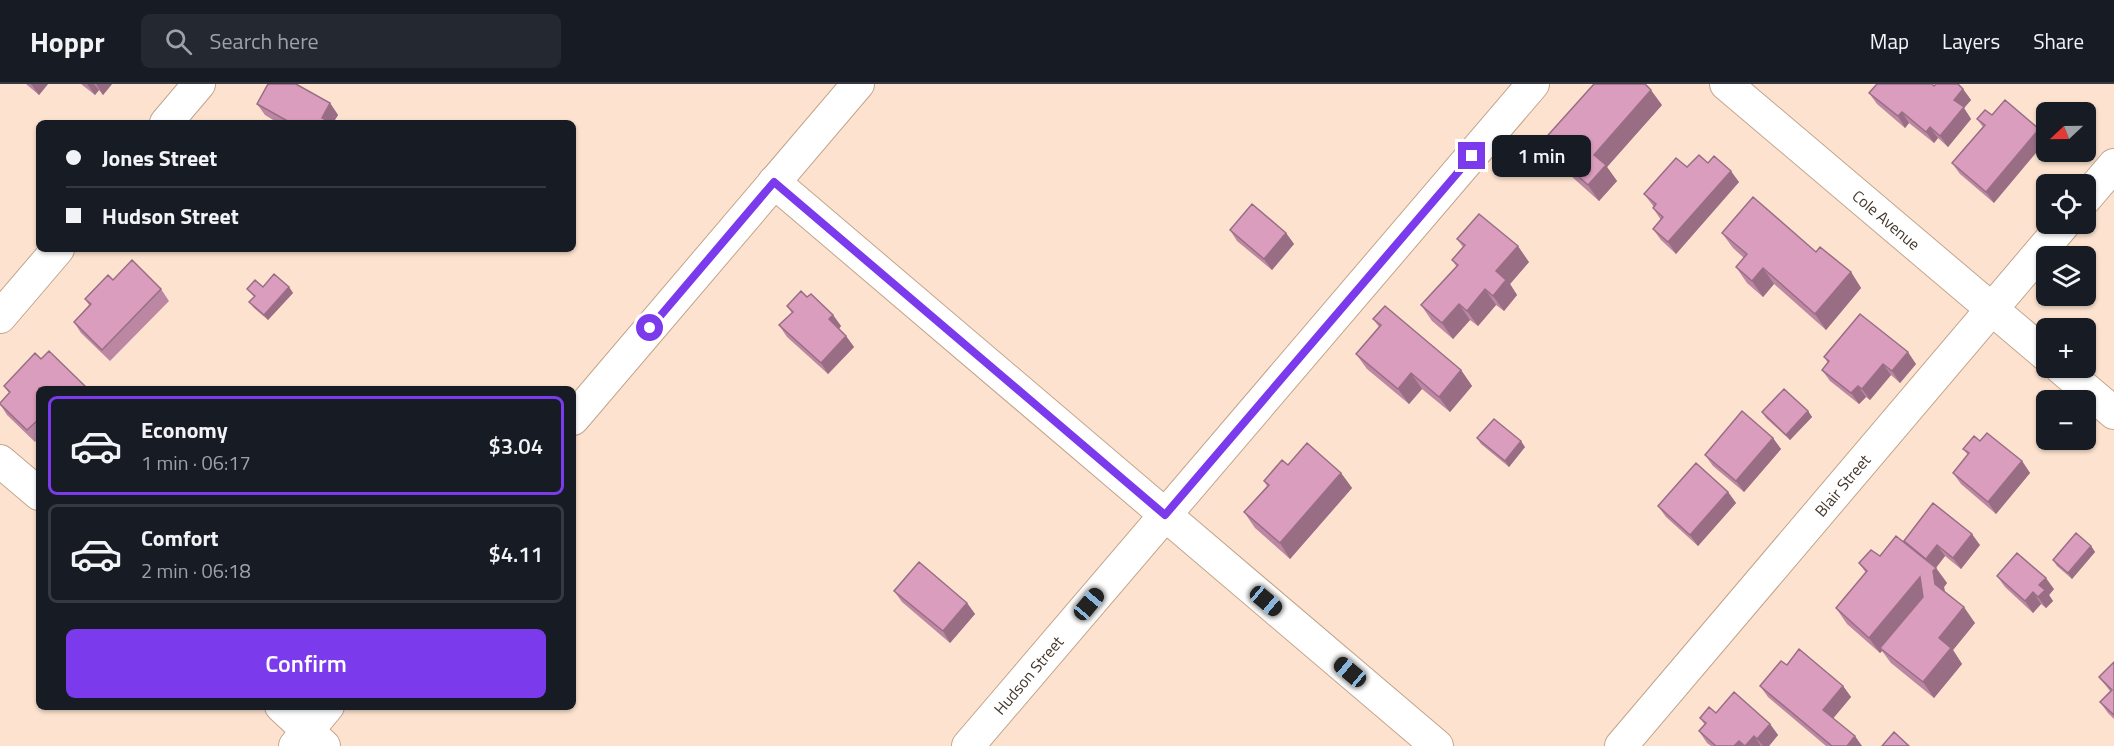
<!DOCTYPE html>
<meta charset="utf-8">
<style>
body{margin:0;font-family:"Titillium Web",sans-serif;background:#242831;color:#f1f3f6;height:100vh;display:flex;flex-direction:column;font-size:22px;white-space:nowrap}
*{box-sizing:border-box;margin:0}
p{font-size:20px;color:#9ea1a6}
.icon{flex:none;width:33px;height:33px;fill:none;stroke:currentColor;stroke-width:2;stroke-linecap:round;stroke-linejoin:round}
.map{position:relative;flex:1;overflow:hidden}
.panel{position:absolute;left:36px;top:302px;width:540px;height:324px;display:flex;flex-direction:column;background:#171b24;border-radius:9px;box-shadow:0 2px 4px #0004}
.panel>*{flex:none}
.hud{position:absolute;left:36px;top:36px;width:540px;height:132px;border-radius:9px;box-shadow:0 2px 4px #0004;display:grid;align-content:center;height:132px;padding:0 30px;background:#171b24}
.needle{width:39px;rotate:248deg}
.fabs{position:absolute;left:2036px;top:18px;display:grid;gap:12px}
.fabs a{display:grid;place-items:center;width:60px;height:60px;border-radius:9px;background:#171b24;box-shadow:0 2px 4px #0004;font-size:30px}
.end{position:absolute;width:27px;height:27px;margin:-14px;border:8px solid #7c3aed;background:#fff;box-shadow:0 0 0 3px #fff}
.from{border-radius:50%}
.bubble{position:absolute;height:42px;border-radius:9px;background:#171b24;box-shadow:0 2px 4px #0004;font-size:20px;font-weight:600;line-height:42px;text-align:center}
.car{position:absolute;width:18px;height:36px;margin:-18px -9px;border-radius:8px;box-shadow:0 0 4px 2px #0007;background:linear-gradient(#222 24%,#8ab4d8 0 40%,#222 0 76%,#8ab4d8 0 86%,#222 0)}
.hud b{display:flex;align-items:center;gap:21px;height:57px;font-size:22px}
.hud b+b{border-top:2px solid #363941}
.hud i{width:15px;height:15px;background:#f1f3f6}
ul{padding:10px 0 0;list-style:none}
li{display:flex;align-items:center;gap:18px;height:99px;margin:0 12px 9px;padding:0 18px;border:3px solid #363941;border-radius:9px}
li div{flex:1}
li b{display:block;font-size:22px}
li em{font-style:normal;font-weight:600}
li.selected{border-color:#7c3aed}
li>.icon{width:54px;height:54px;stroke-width:1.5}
.cta{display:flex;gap:12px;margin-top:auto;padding:12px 30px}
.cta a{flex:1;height:69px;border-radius:9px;background:#7c3aed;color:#fff;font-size:24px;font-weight:600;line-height:69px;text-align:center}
header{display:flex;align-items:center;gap:36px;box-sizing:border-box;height:84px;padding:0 30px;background:#171b24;border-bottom:2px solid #363941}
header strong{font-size:28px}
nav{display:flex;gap:33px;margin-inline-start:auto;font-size:21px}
.search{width:420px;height:54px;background:#242831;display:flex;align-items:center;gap:15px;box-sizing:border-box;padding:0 21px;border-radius:9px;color:#9ea1a6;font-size:22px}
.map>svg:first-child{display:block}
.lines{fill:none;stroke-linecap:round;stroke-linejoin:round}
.minor-casing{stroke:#c3a48c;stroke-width:34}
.minor{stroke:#fff;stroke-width:32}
.wall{fill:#bb87a3}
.shaded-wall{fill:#996e85}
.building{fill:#da9dbe;stroke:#996e85;stroke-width:1.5}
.route{stroke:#7c3aed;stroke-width:8}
.labels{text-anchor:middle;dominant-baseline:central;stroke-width:5;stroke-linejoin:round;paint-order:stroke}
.street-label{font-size:16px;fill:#44372d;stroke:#fde3cf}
</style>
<header>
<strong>Hoppr</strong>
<div class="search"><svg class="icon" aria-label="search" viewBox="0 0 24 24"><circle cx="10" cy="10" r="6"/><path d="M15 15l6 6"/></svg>Search here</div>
<nav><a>Map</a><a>Layers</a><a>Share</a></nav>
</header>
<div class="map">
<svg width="2114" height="662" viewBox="0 0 2114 662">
<rect width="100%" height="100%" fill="#fde3cf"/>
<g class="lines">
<defs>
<g id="minor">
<path id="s1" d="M1726,0L2046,271"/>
<path d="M166,39L199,0"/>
<path d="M774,98L1437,662"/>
<path d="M2085,115L2114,81"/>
<path d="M0,233L58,165"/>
<path d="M2061,284L2114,329"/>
<path d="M573,335L858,0"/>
<path d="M0,377L39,410"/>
<path d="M281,622L324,662"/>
<path d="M295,662L328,622"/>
<path id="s2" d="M968,662L1533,0"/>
<path id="s3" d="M1621,662L2064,140"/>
</g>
</defs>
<!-- minor casing -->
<use href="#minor" class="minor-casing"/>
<!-- minor -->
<use href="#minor" class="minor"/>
</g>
<!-- wall -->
<path class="wall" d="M26,0H48L39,11Z
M81,0H112L103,11L99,6L95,11Z
M1934,2L1963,5L1971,16L1964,24L1971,35L1948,63L1938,54L1934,59L1909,39L1905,44L1877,20L1869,9Z
M330,19L338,31L333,39H278L265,31L257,20Z
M1662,21L1607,83L1617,97L1599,117L1552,75L1541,59Z
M1992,31L1994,119L1960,90L1952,79L1983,43L1977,35Z
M1708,79L1739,98L1676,170L1661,156L1653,145L1661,136L1653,124L1654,123L1644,110L1687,83Z
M1230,146L1286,149L1294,160L1272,186L1237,157Z
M1722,149L1816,168L1851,188L1861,204L1826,246L1774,200L1763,213L1747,199L1736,183L1744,174L1733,164Z
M1457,155L1529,178L1510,200L1517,211L1504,227L1496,221L1478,242L1470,236L1453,255L1432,237L1421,221L1457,183L1452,176L1463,163Z
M113,196L161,205L169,217L110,277L81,249L74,238L89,221L85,215Z
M263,203H289L293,209L268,236L254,224L249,218L254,213L247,205Z
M807,213L833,231L841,242L839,245L846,252L854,263L828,290L787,253L779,241L792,229L787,222Z
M1373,235L1461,286L1472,302L1450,328L1422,305L1409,320L1367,285L1356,270L1379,243Z
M1824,273L1916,280L1900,299L1891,291L1870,316L1866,313L1859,320L1830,297L1822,286L1828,279Z
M4,302L39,304V354L35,358L7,331L0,320L9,309Z
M1808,327L1812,333L1790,356L1766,334L1762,328Z
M1477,354L1525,363L1509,383L1481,360Z
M1773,354L1781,365L1744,408L1713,382L1705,371Z
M1963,365L2022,377L2030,389L1996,430L1961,400L1953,389L1968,371Z
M1288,381L1341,389L1352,404L1290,475L1255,444L1244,428L1267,402L1264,397Z
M1728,408L1736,419L1698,462L1666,433L1658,422Z
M1904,457L1980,461L1961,485L1945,472L1936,484L1947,499L1944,503L1945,508L1975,539L1953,566L1962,580L1934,614L1891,579L1882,567L1880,569L1847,540L1836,524L1866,489L1859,479L1880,472L1906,461Z
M2091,462L2095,468L2072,495L2057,482L2053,476Z
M1997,492L2054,505L2049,511L2053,517L2046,524L2041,520L2033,529L2005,503Z
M894,507L967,519L975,530L950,559L902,518Z
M2114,578V635L2108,629L2100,618L2110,607L2099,593Z
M1787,581L1843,602L1851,613L1833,634L1862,662H1826L1768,613L1760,602Z
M1716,629L1770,640L1778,651L1769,662H1711L1707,659L1699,647L1705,641L1700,634Z"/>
<!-- shaded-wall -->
<path class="shaded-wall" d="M31,0H48L39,11Z
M87,0H94L99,6L95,11Z
M96,0H112L103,11Z
M1963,5L1971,16L1964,24L1971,35L1948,63L1940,52L1954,16Z
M1651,6L1662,21L1607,83L1617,97L1599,117L1588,101L1594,71Z
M330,19L338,31L333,39H326L322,34Z
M1902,28L1909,39L1905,44L1898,32Z
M1930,43L1938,54L1934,59L1926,48Z
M2039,45L2046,54V57L1994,119L1986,108Z
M1731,87L1739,98L1676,170L1668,158Z
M1286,149L1294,160L1272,186L1264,175Z
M1518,162L1529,178L1510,200L1517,211L1504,227L1493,212L1496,187Z
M1763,184L1774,200L1763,213L1752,197Z
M1851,188L1861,204L1826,246L1815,230Z
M289,203L293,209L268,236L264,231Z
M1485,205L1496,221L1478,242L1467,227Z
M1459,220L1470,236L1453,255L1442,239Z
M833,231L841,242L837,247L829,235Z
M846,252L854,263L828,290L821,279Z
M1908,268L1916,280L1900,299L1892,287Z
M1883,280L1891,291L1870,316L1862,305Z
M1461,286L1472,302L1450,328L1439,313Z
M1411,289L1422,305L1409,320L1398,305Z
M1858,302L1866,313L1859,320L1851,309Z
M1808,327L1812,333L1790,356L1786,351Z
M1773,354L1781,365L1744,408L1736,397Z
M1521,357L1525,363L1509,383L1505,377Z
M2022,377L2030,389L1996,430L1988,418Z
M1341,389L1352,404L1290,475L1280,459Z
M1728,408L1736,419L1698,462L1690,451Z
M1972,450L1980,461L1961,485L1953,474Z
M1937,461L1945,472L1934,486L1926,475Z
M2091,462L2095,468L2072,495L2068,489Z
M1936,484L1947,499L1944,503L1946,516L1935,500L1933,487Z
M1920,493L1931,509L1880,564L1882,567L1880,569L1869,554Z
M2046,494L2054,505L2049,511L2053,517L2046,524L2038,513L2039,501Z
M2033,508L2041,520L2033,529L2025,517Z
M967,519L975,530L950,559L943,547Z
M1964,523L1975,539L1953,566L1962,580L1934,614L1923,598L1939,554Z
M1843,602L1851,613L1831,637L1823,626Z
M1770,640L1778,651L1769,662H1763L1757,655Z
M1754,652L1761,662H1745Z
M1855,652L1862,662H1847Z
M1739,657L1743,662H1734Z"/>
<!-- building -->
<path class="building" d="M268,0H296L330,19L322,34L332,39H291L257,20Z
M1594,0H1645L1651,6L1594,71L1606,81L1588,101L1541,59Z
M1877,0H1932L1934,2L1936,0H1958L1963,5L1954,16L1964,23L1940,52L1930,43L1926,48L1902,28L1898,32L1869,9Z
M2005,16L2039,45L1986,108L1952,79L1985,41L1977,35L1985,26L1992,31Z
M1699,71L1708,79L1714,72L1731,87L1668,158L1653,145L1663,133L1653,124L1656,120L1644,110L1676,74L1687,83Z
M1753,113L1816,168L1820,163L1851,188L1815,230L1763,184L1752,197L1736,183L1747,170L1722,149Z
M1252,120L1286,149L1264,175L1230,146Z
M1479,130L1518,162L1496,187L1506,196L1493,212L1485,205L1467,227L1459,220L1442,239L1421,221L1458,181L1452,176L1465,161L1457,155Z
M132,176L161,205L102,266L74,238L91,220L85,215L108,191L113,196Z
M274,190L289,203L264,231L249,218L255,212L247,205L255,196L263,203Z
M801,207L807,213L811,210L833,231L829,235L846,252L821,279L779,241L793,228L787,222Z
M1385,222L1461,286L1439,313L1411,289L1398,305L1356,270L1381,241L1373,235Z
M1860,230L1908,268L1892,287L1883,280L1862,305L1858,302L1851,309L1822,286L1829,277L1824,273Z
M49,267L87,304H39V335L27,346L0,320V319L10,308L4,302L35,269L41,275Z
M1784,305L1808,327L1786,351L1762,328Z
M1742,327L1773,354L1736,397L1705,371Z
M1494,335L1521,357L1505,377L1477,354Z
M1987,349L2022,377L1988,418L1953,389L1969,369L1963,365L1974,352L1980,357Z
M1307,359L1341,389L1280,459L1244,428L1269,401L1264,397L1282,376L1288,381Z
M1696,379L1728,408L1690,451L1658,422Z
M1933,419L1972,450L1953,474L1937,461L1926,475L1904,457Z
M2076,449L2091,462L2068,489L2053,476Z
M1896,452L1936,484L1933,487L1935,500L1964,523L1939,554L1951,564L1923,598L1880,564L1923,513L1920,493L1869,554L1836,524L1867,487L1859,479L1871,466L1880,472Z
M2017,469L2046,494L2039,501L2045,506L2038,513L2033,508L2025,517L1997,492Z
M919,478L967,519L943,547L894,507Z
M1799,565L1843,602L1823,626L1855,652L1847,662H1832L1760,602L1781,577L1787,581Z
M2114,578V631L2100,618L2112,606L2099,593Z
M1734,608L1770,640L1757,655L1754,652L1745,662L1739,657L1734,662H1716L1699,647L1706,639L1700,634L1709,623L1716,629Z
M1894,648L1909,662H1882Z"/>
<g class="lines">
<!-- route -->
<path class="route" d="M650,244L774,98L1165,431L1472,72"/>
</g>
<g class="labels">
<!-- street labels -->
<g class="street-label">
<text stroke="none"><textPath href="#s1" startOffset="210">Cole Avenue</textPath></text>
<text stroke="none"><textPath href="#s3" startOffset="342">Blair Street</textPath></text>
<text stroke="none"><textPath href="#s2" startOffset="93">Hudson Street</textPath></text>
</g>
</g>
</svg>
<div class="fabs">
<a><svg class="needle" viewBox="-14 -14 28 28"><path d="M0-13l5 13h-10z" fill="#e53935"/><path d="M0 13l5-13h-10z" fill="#9ea1a6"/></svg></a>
<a><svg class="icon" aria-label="locate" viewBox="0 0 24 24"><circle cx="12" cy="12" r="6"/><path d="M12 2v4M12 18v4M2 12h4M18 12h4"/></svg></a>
<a><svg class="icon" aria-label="layers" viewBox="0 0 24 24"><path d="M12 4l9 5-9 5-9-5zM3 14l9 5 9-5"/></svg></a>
<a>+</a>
<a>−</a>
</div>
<i class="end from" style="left:650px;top:244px"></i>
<i class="end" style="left:1472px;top:72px"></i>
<div class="bubble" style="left:1492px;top:51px;width:99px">1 min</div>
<i class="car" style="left:1266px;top:517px;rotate:130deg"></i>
<i class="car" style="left:1089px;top:520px;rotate:40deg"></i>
<i class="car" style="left:1350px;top:588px;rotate:310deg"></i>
<div class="hud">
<b><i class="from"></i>Jones Street</b>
<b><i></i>Hudson Street</b>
</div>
<section class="panel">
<ul>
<li class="selected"><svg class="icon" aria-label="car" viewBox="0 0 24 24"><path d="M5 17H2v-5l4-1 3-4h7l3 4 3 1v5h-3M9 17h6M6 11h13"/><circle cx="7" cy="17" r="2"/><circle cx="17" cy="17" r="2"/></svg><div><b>Economy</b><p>1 min · 06:17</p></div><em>$3.04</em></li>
<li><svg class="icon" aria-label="car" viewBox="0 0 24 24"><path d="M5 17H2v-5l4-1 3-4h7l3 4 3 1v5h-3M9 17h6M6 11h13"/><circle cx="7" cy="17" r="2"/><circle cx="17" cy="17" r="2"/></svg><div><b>Comfort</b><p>2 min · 06:18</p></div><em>$4.11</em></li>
</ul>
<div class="cta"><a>Confirm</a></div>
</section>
</div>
